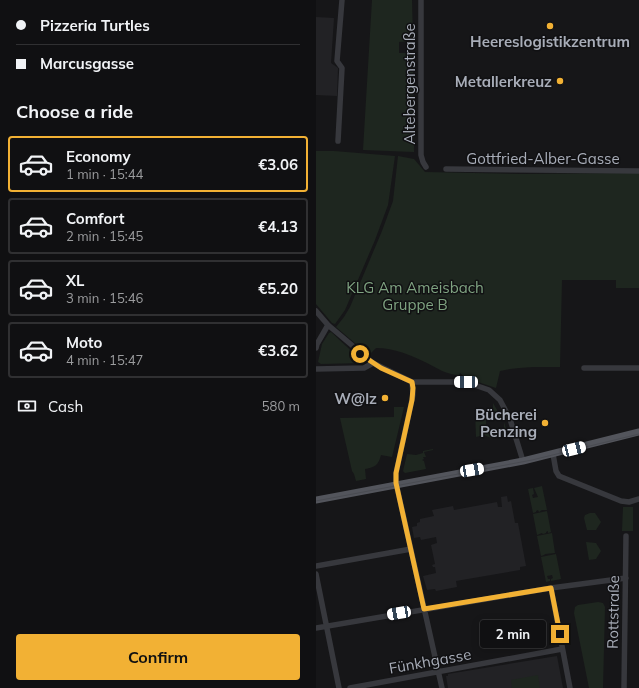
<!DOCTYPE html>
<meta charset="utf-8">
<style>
body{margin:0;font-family:Mulish,sans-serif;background:#19191b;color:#f1f3f6;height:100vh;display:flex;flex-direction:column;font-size:15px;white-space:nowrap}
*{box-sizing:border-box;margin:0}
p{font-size:13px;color:#9c9d9f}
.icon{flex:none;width:22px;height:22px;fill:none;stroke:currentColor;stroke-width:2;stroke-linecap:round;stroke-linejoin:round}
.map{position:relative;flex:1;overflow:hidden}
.panel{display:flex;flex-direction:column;background:#101012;width:316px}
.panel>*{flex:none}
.guide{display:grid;align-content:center;height:88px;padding:0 16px;background:#101012}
.end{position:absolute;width:18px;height:18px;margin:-9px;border:5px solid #f2b134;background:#111;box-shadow:0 0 0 2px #111}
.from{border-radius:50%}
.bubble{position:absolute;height:28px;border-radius:4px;background:#101012;box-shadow:0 2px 10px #0003,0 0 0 1px #303032;font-size:13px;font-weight:700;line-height:28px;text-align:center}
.car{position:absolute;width:12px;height:24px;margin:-12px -6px;border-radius:5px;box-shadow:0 0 3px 1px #0007;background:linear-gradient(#fff 24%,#345 0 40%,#fff 0 76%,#345 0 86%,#fff 0)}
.guide b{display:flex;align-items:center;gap:14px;height:38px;font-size:15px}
.guide b+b{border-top:1px solid #303032}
.guide i{width:10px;height:10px;background:#f1f3f6}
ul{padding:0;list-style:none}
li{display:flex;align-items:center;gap:12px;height:56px;margin:0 8px 6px;padding:0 8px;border:2px solid #303032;border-radius:4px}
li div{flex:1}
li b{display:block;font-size:15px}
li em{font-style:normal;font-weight:700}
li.active{border-color:#f2b134}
li>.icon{width:36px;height:36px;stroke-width:1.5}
h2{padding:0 16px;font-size:18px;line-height:48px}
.pay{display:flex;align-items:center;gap:10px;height:44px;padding:0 16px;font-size:15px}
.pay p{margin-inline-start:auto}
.action{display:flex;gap:8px;margin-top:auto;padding:8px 16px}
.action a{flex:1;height:46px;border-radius:4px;background:#f2b134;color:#111;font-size:16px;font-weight:700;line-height:46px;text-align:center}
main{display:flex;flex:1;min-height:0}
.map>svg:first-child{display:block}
.built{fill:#222225}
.green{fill:#1e261f}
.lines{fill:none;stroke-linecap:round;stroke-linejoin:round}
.minor{stroke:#37383d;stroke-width:5.5}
.major{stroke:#53555c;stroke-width:7}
.tram{stroke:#4a4c52;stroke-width:1}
.route{stroke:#f2b134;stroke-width:5}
.poi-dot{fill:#f2b134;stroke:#111113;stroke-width:1.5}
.labels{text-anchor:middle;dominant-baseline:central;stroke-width:3;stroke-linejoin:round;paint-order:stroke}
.poi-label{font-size:15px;font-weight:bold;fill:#a8adb8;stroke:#111113;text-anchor:end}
.street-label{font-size:15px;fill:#a8adb8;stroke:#111113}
.park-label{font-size:15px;fill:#7fa381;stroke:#111113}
</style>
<main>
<section class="panel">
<div class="guide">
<b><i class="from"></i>Pizzeria Turtles</b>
<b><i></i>Marcusgasse</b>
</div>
<h2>Choose a ride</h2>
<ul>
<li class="active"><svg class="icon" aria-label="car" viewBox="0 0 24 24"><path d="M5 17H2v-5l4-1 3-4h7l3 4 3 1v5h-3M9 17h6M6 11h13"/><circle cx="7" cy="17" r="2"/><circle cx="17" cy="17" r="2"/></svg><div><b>Economy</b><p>1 min · 15:44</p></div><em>€3.06</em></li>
<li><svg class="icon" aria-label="car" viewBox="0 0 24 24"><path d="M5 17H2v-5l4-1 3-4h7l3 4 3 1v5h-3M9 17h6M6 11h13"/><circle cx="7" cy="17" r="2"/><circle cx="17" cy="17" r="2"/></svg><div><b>Comfort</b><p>2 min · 15:45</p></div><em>€4.13</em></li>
<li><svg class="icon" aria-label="car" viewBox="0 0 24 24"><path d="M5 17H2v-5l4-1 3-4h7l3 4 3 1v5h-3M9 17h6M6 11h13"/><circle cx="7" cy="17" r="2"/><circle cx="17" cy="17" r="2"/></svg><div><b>XL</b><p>3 min · 15:46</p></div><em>€5.20</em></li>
<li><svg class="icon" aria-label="car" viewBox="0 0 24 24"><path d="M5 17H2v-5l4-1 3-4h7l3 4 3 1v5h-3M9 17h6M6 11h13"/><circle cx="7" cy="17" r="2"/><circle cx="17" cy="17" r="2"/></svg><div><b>Moto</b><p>4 min · 15:47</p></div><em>€3.62</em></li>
</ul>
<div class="pay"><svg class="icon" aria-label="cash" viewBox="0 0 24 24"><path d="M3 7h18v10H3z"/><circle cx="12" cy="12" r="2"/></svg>Cash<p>580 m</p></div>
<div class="action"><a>Confirm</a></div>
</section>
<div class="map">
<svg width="323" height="688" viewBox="0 0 323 688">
<rect width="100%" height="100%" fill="#161618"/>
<!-- built -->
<path class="built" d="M0,17L18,18L15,63L22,68L21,96L0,95Z
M191,496L192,502L195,501L199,523H202L210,566L204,567V570L140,581L141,587L120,591L119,589L111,590L107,576L120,573L119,567H117L116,565L119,564L115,545L121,543L120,537L105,540L104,537L98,538L96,527L101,526V523L104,522V519L118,516L116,510L137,506L138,510L181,502L182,507H186L185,497Z
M241,656L247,688H132L130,676H132V674Z"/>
<!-- green -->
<path class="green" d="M56,0H96L97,41L83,42V53H97L98,152L47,150Z
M0,151H18L79,156L72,205L59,240L29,310L19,324L16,323L0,304Z
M82,156L98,159L109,172L205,174L323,173V288H300V280H246L244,367C224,367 204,366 184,371L180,388L150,378L144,373L143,375C131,375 121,368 111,363C94,355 79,348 60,348L53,355L20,327L28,317L34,307L66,231L77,201Z
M15,332L46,361V363L5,364L2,362L6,344L13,333Z
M177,403L187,420H170V429H188V422L192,435L175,438L168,435L160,437L159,411H177Z
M78,407H88L76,457L65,455C62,466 59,467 49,469L50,479L40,481L38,474L36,471L24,418L78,417Z
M117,449V450L108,452L110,457H107L108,459L106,460L108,461L110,469L89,473L87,471L91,454L100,455L107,453V451Z
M226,486L231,510H226L223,512L222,510L220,511V512L217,513L212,489L217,488L218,494L216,495L217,498L222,497L218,488Z
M307,507H317V531H306Z
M231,511L235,532L232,533V531L230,532V533L227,534L226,533L221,535L217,514Z
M274,513H279L285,522L280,530H271L268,518L269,515Z
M236,533L239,553L229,554L228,555L225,556L221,536Z
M270,542L280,543L285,551L280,559L273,560Z
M240,554L245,579L235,581V579L237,578L236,575L231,576L232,579H234V581L230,582L225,557Z
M282,602L287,603L289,607L287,688H273L258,613L259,607L262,605Z
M222,675L224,688H196L195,680Z"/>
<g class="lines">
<!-- minor -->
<path class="minor" d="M105,0V155L107,162L110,167
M22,141L26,68L21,61L26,0
M130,169L323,171
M0,311L12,325L57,363L96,382H150L173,390L184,400L194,419L207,461
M0,348L1,344L12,325
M268,368H323
M0,369L48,368L57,363
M96,382L97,395L80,473V483L126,688
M237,454L240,471L243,476L305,501L313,502L323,499
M0,566L95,549
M0,574L23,688
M235,588L254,688
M0,628L235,588L310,578
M34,688L246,649
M308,688L310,536"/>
<!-- major -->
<path class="major" d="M0,500L207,461L323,432"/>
<!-- tram -->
<path class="tram" d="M0,501L216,460L323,434"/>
</g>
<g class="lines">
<!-- route -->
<path class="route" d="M44,354L65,368L96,382L97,388L96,400L80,473V483L108,609L235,588L244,634"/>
</g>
<!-- markers -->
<g class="poi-dot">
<circle cx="234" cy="26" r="4"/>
<circle cx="244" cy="81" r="4"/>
<circle cx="69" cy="398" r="4"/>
<circle cx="229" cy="423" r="4"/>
</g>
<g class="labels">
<!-- poi labels -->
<g class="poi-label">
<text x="234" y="41" text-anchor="middle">Heereslogistikzentrum</text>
<text x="236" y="81">Metallerkreuz</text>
<text x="61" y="398">W@lz</text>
<text x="221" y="414">Bücherei<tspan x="221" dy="17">Penzing</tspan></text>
</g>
<!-- street labels -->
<g class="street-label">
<text transform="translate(93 84) rotate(-90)">Altebergenstraße</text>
<text x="227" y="158">Gottfried-Alber-Gasse</text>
<text transform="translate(297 612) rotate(-89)">Rottstraße</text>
<text transform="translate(114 661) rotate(-10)">Fünkhgasse</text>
</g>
<!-- park labels -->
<g class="park-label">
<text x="99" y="287">KLG Am Ameisbach<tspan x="99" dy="17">Gruppe B</tspan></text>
</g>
</g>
</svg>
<i class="end from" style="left:44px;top:354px"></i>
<i class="end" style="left:244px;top:634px"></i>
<div class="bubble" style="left:164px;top:620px;width:66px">2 min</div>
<i class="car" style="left:150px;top:382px;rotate:270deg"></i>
<i class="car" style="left:258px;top:449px;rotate:76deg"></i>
<i class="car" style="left:156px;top:470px;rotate:80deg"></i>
<i class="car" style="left:83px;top:613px;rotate:260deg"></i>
</div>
</main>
